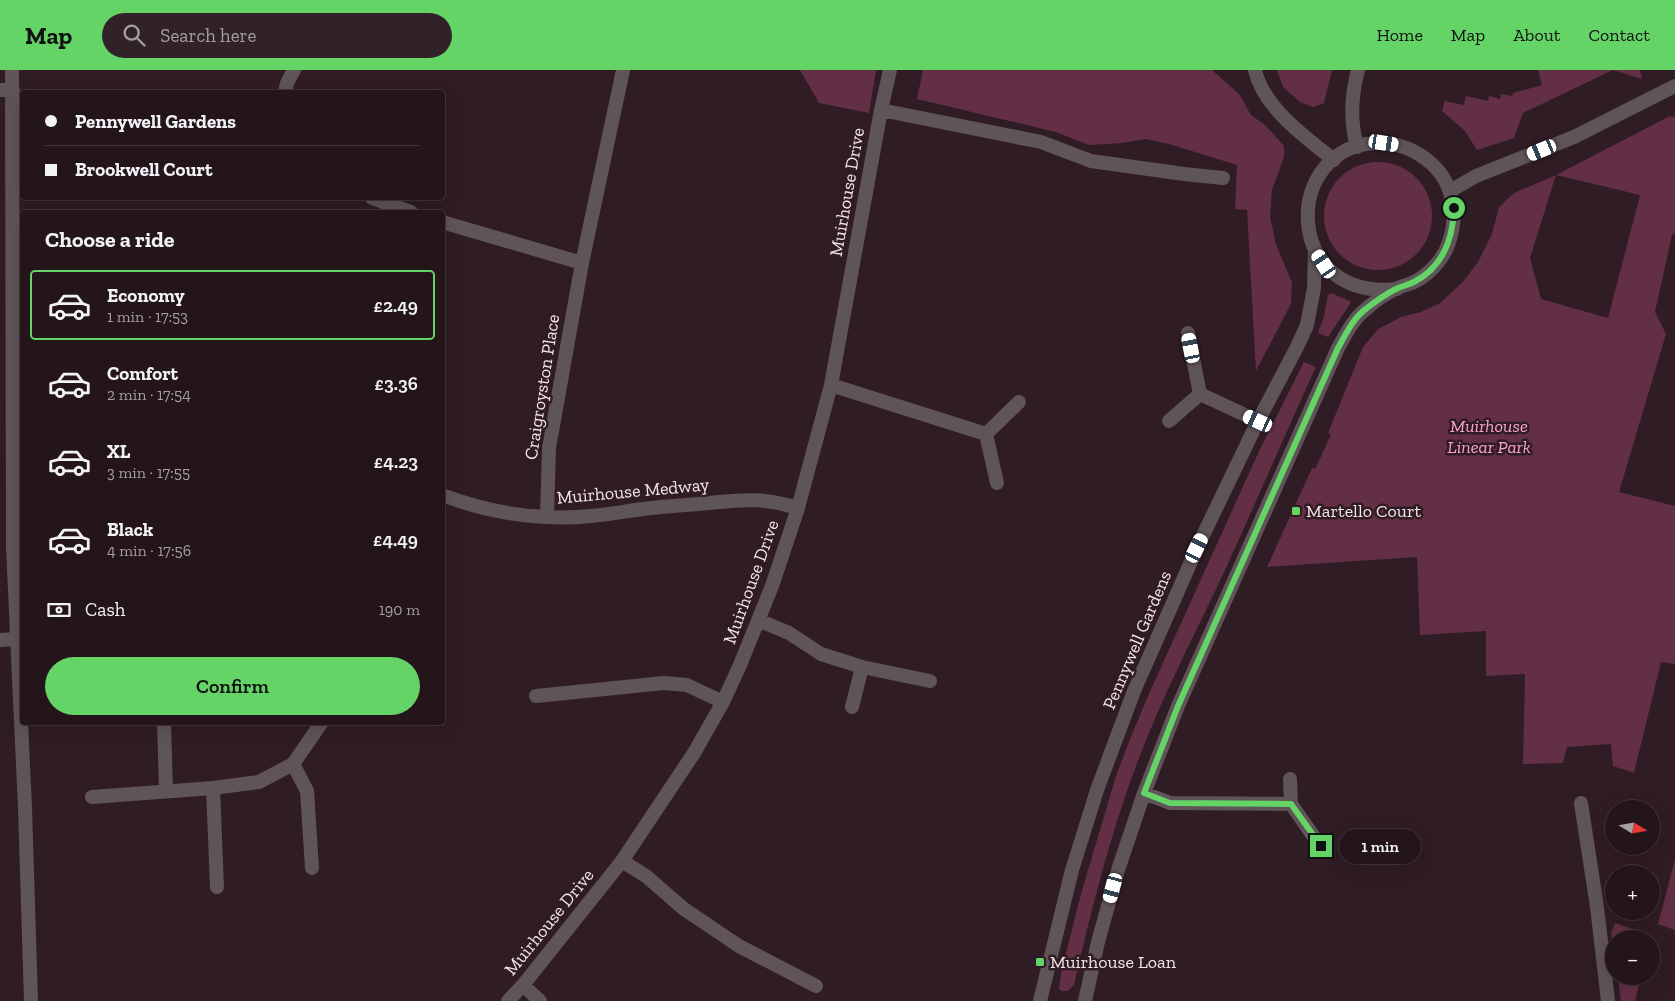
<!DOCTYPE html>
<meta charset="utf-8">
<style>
body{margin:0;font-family:"Zilla Slab",serif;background:#302228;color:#f1f3f6;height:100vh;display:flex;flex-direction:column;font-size:19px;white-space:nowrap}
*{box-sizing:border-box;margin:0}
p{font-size:16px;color:#a39fa3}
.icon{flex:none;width:28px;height:28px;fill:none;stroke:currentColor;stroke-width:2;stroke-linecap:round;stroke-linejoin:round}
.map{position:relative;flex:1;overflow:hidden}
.sheet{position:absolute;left:20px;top:140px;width:425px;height:515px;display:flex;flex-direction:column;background:#24151b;border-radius:5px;box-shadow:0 5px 20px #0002,0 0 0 1px #41343a}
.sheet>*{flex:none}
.banner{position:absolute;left:20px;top:20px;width:425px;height:110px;border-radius:5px;box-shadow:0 5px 20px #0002,0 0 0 1px #41343a;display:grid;align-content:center;height:110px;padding:0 25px;background:#24151b}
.needle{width:32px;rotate:101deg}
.buttons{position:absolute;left:1605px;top:730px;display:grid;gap:10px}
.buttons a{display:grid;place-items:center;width:55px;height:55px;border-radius:50%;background:#24151b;box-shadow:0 5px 20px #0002,0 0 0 1px #41343a;font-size:25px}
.end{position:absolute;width:22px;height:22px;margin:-11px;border:6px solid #64d467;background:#111;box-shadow:0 0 0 2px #111}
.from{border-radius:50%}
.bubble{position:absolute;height:35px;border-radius:18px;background:#24151b;box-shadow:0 5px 20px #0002,0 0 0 1px #41343a;font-size:16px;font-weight:600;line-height:35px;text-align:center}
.car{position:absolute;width:15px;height:30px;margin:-15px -8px;border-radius:6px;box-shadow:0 0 4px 1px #0007;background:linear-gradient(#fff 24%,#345 0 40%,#fff 0 76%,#345 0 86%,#fff 0)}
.banner b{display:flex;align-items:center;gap:18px;height:48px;font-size:19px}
.banner b+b{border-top:1px solid #41343a}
.banner i{width:12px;height:12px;background:#f1f3f6}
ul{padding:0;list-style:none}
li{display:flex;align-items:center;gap:15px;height:70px;margin:0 10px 8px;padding:0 15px;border:2px solid transparent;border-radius:5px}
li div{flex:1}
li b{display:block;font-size:19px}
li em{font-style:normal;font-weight:600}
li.active{border-color:#64d467}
li>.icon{width:45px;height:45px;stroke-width:1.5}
h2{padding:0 25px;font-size:22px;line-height:60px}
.pay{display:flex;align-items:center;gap:12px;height:55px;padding:0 25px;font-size:19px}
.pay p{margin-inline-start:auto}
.primary-button{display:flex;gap:10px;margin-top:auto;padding:10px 25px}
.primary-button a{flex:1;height:58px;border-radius:30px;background:#64d467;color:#111;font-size:20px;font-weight:600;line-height:58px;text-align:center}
header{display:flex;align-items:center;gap:30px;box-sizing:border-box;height:70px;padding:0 25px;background:#64d467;color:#111}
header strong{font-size:24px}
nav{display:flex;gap:28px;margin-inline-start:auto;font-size:18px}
.search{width:350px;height:45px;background:#302228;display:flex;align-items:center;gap:12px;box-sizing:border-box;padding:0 18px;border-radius:28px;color:#a39fa3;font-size:19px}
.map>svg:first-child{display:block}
.green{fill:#622f45;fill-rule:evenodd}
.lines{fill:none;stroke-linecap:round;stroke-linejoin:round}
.service{stroke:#5f5458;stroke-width:14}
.minor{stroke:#5f5458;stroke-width:14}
.route{stroke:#64d467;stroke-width:6}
.poi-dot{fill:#64d467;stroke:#301c24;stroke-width:2}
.labels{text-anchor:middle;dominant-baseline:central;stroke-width:5;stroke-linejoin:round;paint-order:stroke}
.street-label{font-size:18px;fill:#f4e5eb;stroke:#301c24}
.park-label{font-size:18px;font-style:italic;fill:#fca4c8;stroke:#301c24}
.poi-label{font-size:18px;fill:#f4e5eb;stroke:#301c24;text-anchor:start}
</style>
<header>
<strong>Map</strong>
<div class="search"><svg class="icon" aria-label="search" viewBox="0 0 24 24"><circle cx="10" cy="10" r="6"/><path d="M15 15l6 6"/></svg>Search here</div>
<nav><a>Home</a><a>Map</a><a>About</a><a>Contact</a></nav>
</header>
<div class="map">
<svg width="1675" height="931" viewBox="0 0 1675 931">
<rect width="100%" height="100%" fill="#301c24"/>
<!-- green -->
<path class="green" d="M800,0H876L869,43L819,33Z
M923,0H1212L1239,24L1251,45L1265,55L1284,76V87L1272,120L1270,147L1276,174L1292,213L1291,234L1256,301L1247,140L1235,139L1237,95L1169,74L1145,69L1123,73L1089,75L1056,62L917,29Z
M1277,0H1332L1324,33L1313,37L1300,32L1283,17Z
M1538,0H1640L1642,9L1613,0L1523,43L1514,68L1477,80L1465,61L1442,41L1445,31L1464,35L1466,26L1488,31L1489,26L1500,29L1501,24L1512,26L1513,23L1542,15Z
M1670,46L1675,47V163L1672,165L1655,242L1666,264L1619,422L1675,436V594L1661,592L1634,703L1613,696L1611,674L1567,677L1563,693L1523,694L1525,604L1486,606V561L1420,565L1417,487L1267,497L1312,398L1315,399L1331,365L1328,363L1363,277L1378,259L1401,247L1421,242L1440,233L1463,212L1478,192L1492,164L1499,137L1514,123L1556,105ZM1556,105L1640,125L1608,248L1541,229L1530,188Z
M1324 146a54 54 0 1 1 108 0a54 54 0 1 1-108 0Z
M1331,223L1350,231V234L1328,267L1318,263L1324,246L1328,225Z
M1304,292L1316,297C1285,364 1256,433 1225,500C1195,564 1162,627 1137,693C1110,766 1091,840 1074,915L1068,921H1062L1059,919L1061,903L1081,824L1116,706L1130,669L1148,626L1260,379Z
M1675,789V860L1658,854Z
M1615,853L1652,866L1651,870L1614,869V879L1611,863Z
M1618,906H1641L1635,931H1621Z"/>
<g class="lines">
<!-- service -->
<path class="service" d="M1357,77C1350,50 1351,27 1358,0
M1200,324L1258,351
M1169,351L1200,324L1188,263
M164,652L166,721
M293,694L307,721L312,798
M213,718L217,817"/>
<!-- minor -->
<path class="minor" d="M12,0L13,477L25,738L31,931
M1255,0C1263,37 1305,67 1334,90
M0,20H13
M285,22L287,13L294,0
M881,40L1041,72L1091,91L1184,104L1223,108
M1450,121L1476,106L1574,67L1675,16
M372,128L411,142
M442,152L582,193
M831,315L986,364
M997,413L986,364L1019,332
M442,425C490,443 540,451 591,446C612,444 632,440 652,438C671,436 690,435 708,433C742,430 765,427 798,438
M547,447L549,378L582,193L623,0
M758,550L789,563L821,584L862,597L930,611
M0,570L17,569
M536,626L664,613L687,615L723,632
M852,637L862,597
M1290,709L1291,734
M1144,723L1170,733L1291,734L1321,777
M92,727L213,718L259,712L293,694L322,652
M1581,733L1597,837L1608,931
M622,791L646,806L684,839L739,876L816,916
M523,915L540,931
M508,931L523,915L622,791L694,683L723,632L740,595L772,516L798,438L831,315L881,40L890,0
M1040,931L1072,800L1097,720L1134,621L1197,478L1258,351L1297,277L1307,255L1314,218L1315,180
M1085,931L1098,872L1118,800L1144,723L1178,636L1338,278C1346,264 1353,249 1366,239C1375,231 1387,223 1398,218C1402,216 1407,215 1412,213C1428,206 1444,189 1449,172C1458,146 1454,115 1433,95C1417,80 1397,72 1375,73C1282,78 1282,231 1397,219"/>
</g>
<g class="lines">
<!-- route -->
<path class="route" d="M1321,776L1291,734L1170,733L1144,723L1178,636L1338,278C1346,264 1353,248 1367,238C1376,231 1386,224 1396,219C1402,216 1408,215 1414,212C1443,197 1453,169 1454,138"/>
</g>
<!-- markers -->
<g class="poi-dot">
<rect x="1291" y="436" width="10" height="10" rx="2.5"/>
<rect x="1035" y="887" width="10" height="10" rx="2.5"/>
</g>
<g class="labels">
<!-- street labels -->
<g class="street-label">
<text transform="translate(847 122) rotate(-80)">Muirhouse Drive</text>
<text transform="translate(542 317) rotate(-81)">Craigroyston Place</text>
<text transform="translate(633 421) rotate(-5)">Muirhouse Medway</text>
<text transform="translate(751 512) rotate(-70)">Muirhouse Drive</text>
<text transform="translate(1137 570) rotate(-67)">Pennywell Gardens</text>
<text transform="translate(549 852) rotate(-51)">Muirhouse Drive</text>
</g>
<!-- park labels -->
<g class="park-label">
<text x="1489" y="356">Muirhouse<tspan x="1489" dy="21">Linear Park</tspan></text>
</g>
<!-- poi labels -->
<g class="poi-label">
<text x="1306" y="441">Martello Court</text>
<text x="1050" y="892">Muirhouse Loan</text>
</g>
</g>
</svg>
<div class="buttons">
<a><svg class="needle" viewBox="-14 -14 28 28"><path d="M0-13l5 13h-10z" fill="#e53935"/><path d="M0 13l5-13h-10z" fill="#a39fa3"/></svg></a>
<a>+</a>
<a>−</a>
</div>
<i class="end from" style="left:1454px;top:138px"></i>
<i class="end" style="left:1321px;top:776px"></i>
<div class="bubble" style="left:1339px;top:759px;width:82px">1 min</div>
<i class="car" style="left:1384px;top:73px;rotate:99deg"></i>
<i class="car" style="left:1542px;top:80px;rotate:248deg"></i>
<i class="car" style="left:1324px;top:194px;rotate:327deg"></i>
<i class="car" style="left:1191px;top:278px;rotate:349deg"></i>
<i class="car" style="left:1258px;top:351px;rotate:295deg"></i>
<i class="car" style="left:1197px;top:478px;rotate:26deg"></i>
<i class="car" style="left:1113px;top:818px;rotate:195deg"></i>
<div class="banner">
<b><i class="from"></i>Pennywell Gardens</b>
<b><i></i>Brookwell Court</b>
</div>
<section class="sheet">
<h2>Choose a ride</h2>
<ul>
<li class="active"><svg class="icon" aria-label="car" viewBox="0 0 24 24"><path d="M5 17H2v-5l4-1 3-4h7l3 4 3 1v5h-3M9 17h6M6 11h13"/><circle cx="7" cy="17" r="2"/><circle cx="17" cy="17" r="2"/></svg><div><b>Economy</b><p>1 min · 17:53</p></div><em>£2.49</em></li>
<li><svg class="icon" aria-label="car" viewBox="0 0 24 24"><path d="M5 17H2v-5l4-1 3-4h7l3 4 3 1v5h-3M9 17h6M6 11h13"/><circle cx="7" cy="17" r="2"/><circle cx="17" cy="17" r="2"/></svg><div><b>Comfort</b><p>2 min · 17:54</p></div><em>£3.36</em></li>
<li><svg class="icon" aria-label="car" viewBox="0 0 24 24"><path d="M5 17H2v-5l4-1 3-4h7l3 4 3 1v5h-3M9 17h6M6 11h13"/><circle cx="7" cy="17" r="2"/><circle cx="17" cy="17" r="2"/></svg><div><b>XL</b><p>3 min · 17:55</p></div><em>£4.23</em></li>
<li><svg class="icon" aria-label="car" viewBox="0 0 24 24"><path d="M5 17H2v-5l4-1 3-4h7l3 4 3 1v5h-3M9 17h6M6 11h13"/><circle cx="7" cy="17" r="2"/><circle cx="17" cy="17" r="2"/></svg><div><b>Black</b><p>4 min · 17:56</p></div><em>£4.49</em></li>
</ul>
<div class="pay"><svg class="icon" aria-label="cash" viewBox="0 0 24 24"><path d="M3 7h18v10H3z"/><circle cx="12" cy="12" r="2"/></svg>Cash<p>190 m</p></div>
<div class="primary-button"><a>Confirm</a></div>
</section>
</div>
